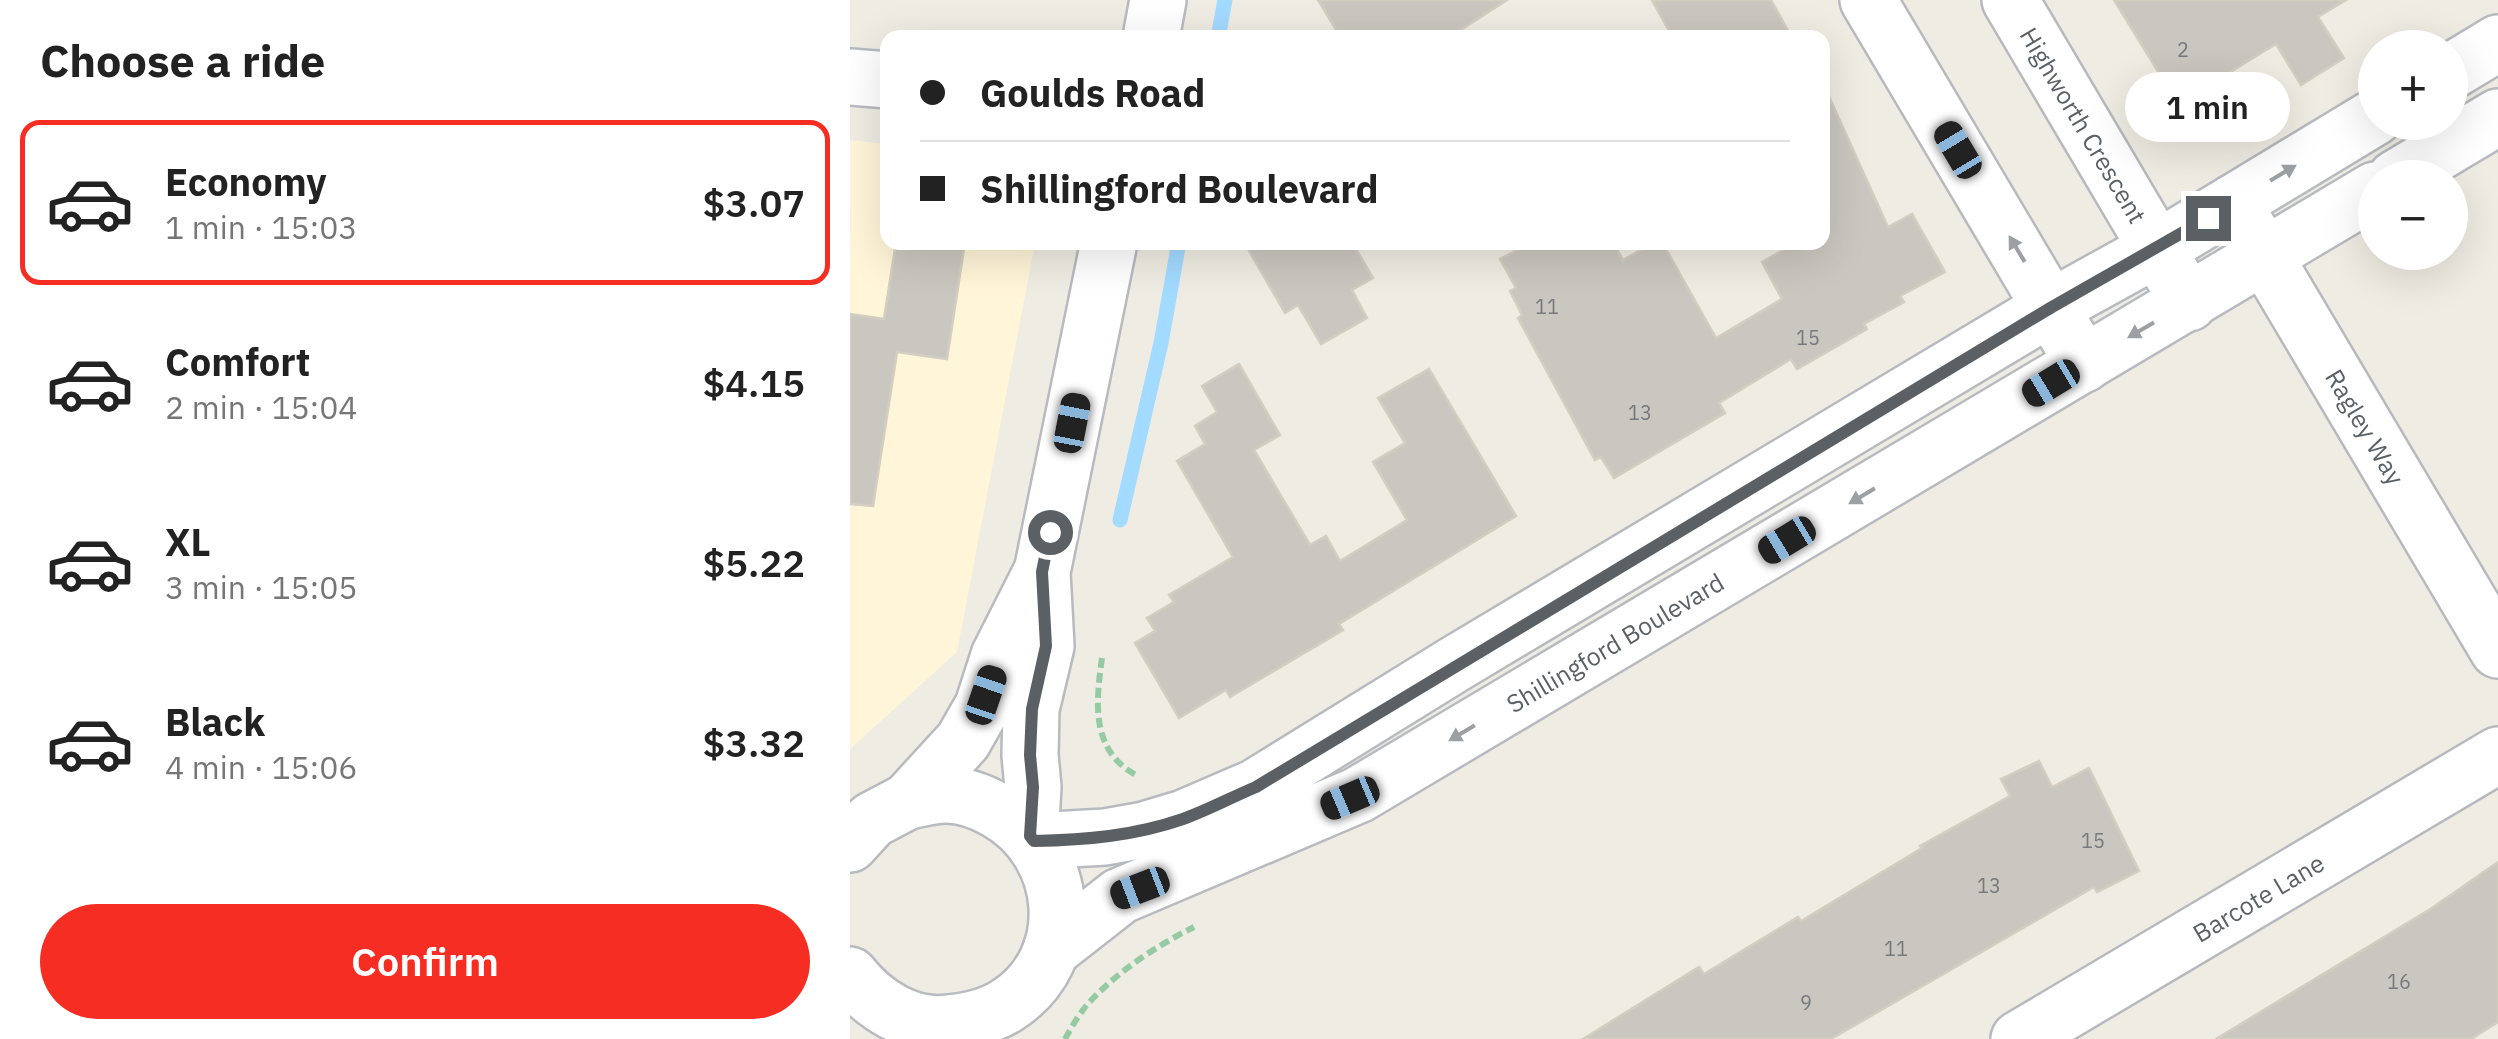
<!DOCTYPE html>
<meta charset="utf-8">
<style>
body{margin:0;font-family:"IBM Plex Sans",sans-serif;background:#f6f6f6;color:#222;height:100vh;display:flex;flex-direction:column;font-size:38px;white-space:nowrap}
*{box-sizing:border-box;margin:0}
p{font-size:32px;color:#767676}
.icon{flex:none;width:55px;height:55px;fill:none;stroke:currentColor;stroke-width:2;stroke-linecap:round;stroke-linejoin:round}
.map{position:relative;flex:1;overflow:hidden}
.sheet{display:flex;flex-direction:column;background:#fff;width:850px}
.sheet>*{flex:none}
.banner{position:absolute;left:30px;top:30px;width:950px;height:220px;border-radius:20px;box-shadow:0 10px 40px #0002;display:grid;align-content:center;height:220px;padding:0 40px;background:#fff}
.controls{position:absolute;left:1508px;top:30px;display:grid;gap:20px}
.controls a{display:grid;place-items:center;width:110px;height:110px;border-radius:50%;background:#fff;box-shadow:0 10px 40px #0002;font-size:50px}
.end{position:absolute;width:45px;height:45px;margin:-22px;border:12px solid #5b6065;background:#fff;box-shadow:0 0 0 5px #fff}
.from{border-radius:50%}
.bubble{position:absolute;height:70px;border-radius:35px;background:#fff;box-shadow:0 10px 40px #0002;font-size:32px;font-weight:600;line-height:70px;text-align:center}
.car{position:absolute;width:30px;height:60px;margin:-30px -15px;border-radius:12px;box-shadow:0 0 8px 2px #0007;background:linear-gradient(#222 24%,#8ab4d8 0 40%,#222 0 76%,#8ab4d8 0 86%,#222 0)}
.banner b{display:flex;align-items:center;gap:35px;height:95px;font-size:38px}
.banner b+b{border-top:2px solid #e0e0e0}
.banner i{width:25px;height:25px;background:#222}
ul{padding:0;list-style:none}
li{display:flex;align-items:center;gap:30px;height:165px;margin:0 20px 15px;padding:0 20px;border:5px solid transparent;border-radius:20px}
li div{flex:1}
li b{display:block;font-size:38px}
li em{font-style:normal;font-weight:600}
li.current{border-color:#f52d23}
li>.icon{width:90px;height:90px;stroke-width:1.5}
h2{padding:0 40px;font-size:45px;line-height:120px}
.action{display:flex;gap:20px;margin-top:auto;padding:20px 40px}
.action a{flex:1;height:115px;border-radius:60px;background:#f52d23;color:#fff;font-size:40px;font-weight:600;line-height:115px;text-align:center}
main{display:flex;flex:1;min-height:0}
.map>svg:first-child{display:block}
.commercial{fill:#fff5d8}
.lines{fill:none;stroke-linecap:round;stroke-linejoin:round}
.stream{stroke:#a3daff;stroke-width:15}
.building{fill:#cac7c0;stroke:#d4cec1;stroke-width:2.5}
.street-casing{stroke:#b6babe;stroke-width:60}
.secondary-casing{stroke:#b7bbc0;stroke-width:60}
.path{stroke:#96caa3;stroke-width:6;stroke-dasharray:10 5;stroke-linecap:butt}
.street{stroke:#fff;stroke-width:55}
.secondary{stroke:#fff;stroke-width:55}
.oneway{fill:#9da0a3}
.route{stroke:#5b6065;stroke-width:12}
.labels{text-anchor:middle;dominant-baseline:central;stroke-width:8;stroke-linejoin:round;paint-order:stroke}
.number-label{font-size:20px;fill:#777a7c}
.street-label{font-size:25px;fill:#5b6065;stroke:#fff}
</style>
<main>
<section class="sheet">
<h2>Choose a ride</h2>
<ul>
<li class="current"><svg class="icon" aria-label="car" viewBox="0 0 24 24"><path d="M5 17H2v-5l4-1 3-4h7l3 4 3 1v5h-3M9 17h6M6 11h13"/><circle cx="7" cy="17" r="2"/><circle cx="17" cy="17" r="2"/></svg><div><b>Economy</b><p>1 min · 15:03</p></div><em>$3.07</em></li>
<li><svg class="icon" aria-label="car" viewBox="0 0 24 24"><path d="M5 17H2v-5l4-1 3-4h7l3 4 3 1v5h-3M9 17h6M6 11h13"/><circle cx="7" cy="17" r="2"/><circle cx="17" cy="17" r="2"/></svg><div><b>Comfort</b><p>2 min · 15:04</p></div><em>$4.15</em></li>
<li><svg class="icon" aria-label="car" viewBox="0 0 24 24"><path d="M5 17H2v-5l4-1 3-4h7l3 4 3 1v5h-3M9 17h6M6 11h13"/><circle cx="7" cy="17" r="2"/><circle cx="17" cy="17" r="2"/></svg><div><b>XL</b><p>3 min · 15:05</p></div><em>$5.22</em></li>
<li><svg class="icon" aria-label="car" viewBox="0 0 24 24"><path d="M5 17H2v-5l4-1 3-4h7l3 4 3 1v5h-3M9 17h6M6 11h13"/><circle cx="7" cy="17" r="2"/><circle cx="17" cy="17" r="2"/></svg><div><b>Black</b><p>4 min · 15:06</p></div><em>$3.32</em></li>
</ul>
<div class="action"><a>Confirm</a></div>
</section>
<div class="map">
<svg width="1648" height="1039" viewBox="0 0 1648 1039">
<rect width="100%" height="100%" fill="#efece3"/>
<!-- commercial -->
<path class="commercial" d="M0,140L37,144L38,242L185,243L107,652L0,749Z"/>
<g class="lines">
<!-- stream -->
<path class="stream" d="M368,38L375,0
M270,520L311,343L329,242"/>
</g>
<!-- building -->
<path class="building" d="M468,0H657L598,38H491Z
M802,0H921L942,38H823Z
M1264,0H1496L1468,17L1494,58L1451,85L1426,44L1328,104Z
M972,81L1038,227L1062,214L1095,272L1050,296L1054,302L1014,324L1017,329L947,369L941,359L869,403L875,413L764,478L751,457L745,460L668,318L672,315L660,291L666,288L650,259L680,243L763,242L773,260L805,242H812L866,338L932,299L912,262L947,242H972Z
M46,242H115L97,359L47,352L23,506L0,504V314L34,319Z
M394,242H502L523,278L502,290L517,318L471,344L448,305L435,313Z
M389,364L430,435L404,450L460,545L476,536L490,561L557,520L523,462L555,443L528,398L579,369L666,516L489,624L493,630L380,697L376,690L329,718L285,643L305,631L297,618L324,602L319,595L383,557L327,461L355,444L345,426L367,412L352,386Z
M1189,761L1202,787L1239,768L1289,871L1247,892L1244,887L981,1039H733L849,967L854,974L948,917L951,921L1072,848L1070,846L1160,796L1151,779Z
M1648,862V1022L1621,1039H1366L1582,908Z"/>
<g class="lines">
<defs>
<g id="street">
<path d="M1018,0L1234,364"/>
<path id="s1" d="M1160,0L1339,303"/>
<path id="s2" d="M1383,203L1648,650"/>
<path id="s3" d="M1169,1039L1648,755"/>
</g>
<g id="secondary">
<path d="M301,38L308,0"/>
<path d="M1600,72L1648,43"/>
<path d="M0,77L38,80"/>
<path d="M1546,178L1648,117"/>
<path d="M180,837L183,787L180,755L181,709L196,646L192,572L259,242"/>
<path d="M184,841L255,837L294,830L334,818L406,787L605,664L1202,307L1307,249L1525,117"/>
<path d="M0,844L22,820L58,801L113,741L133,706L149,656L190,575"/>
<path id="s4" d="M201,950L270,896L508,795L1525,190"/>
<path d="M0,975C23,1004 59,1028 98,1023C119,1021 138,1017 156,1006C231,959 220,851 146,810C132,802 113,795 96,795C83,795 70,799 58,801"/>
</g>
</defs>
<!-- street casing -->
<use href="#street" class="street-casing"/>
<!-- secondary casing -->
<use href="#secondary" class="secondary-casing"/>
<!-- path -->
<path class="path" d="M252,658C246,702 240,750 286,775
M215,1039C221,1028 228,1016 236,1006C265,973 306,946 344,927"/>
<!-- street -->
<use href="#street" class="street"/>
<!-- secondary -->
<use href="#secondary" class="secondary"/>
</g>
<!-- one-way arrows -->
<defs><path id="oneway-solid" d="M-6-.8H1V-3.2L6.5 0L1 3.2V.8H-6Z" transform="scale(2.5)"/></defs>
<g class="oneway">
<use href="#oneway-solid" transform="translate(1433 173) rotate(-31)"/>
<use href="#oneway-solid" transform="translate(1167 249) rotate(-121)"/>
<use href="#oneway-solid" transform="translate(1291 330) rotate(150)"/>
<use href="#oneway-solid" transform="translate(1012 496) rotate(149)"/>
<use href="#oneway-solid" transform="translate(612 733) rotate(149)"/>
</g>
<g class="lines">
<!-- route -->
<path class="route" d="M200,532L192,572L196,646L182,709L180,755L183,787L180,836L184,841C235,840 284,836 333,819C358,810 382,797 406,787L1202,307L1358,218"/>
</g>
<g class="labels">
<!-- number labels -->
<g class="number-label">
<text x="1333" y="49">2</text>
<text x="697" y="306">11</text>
<text x="958" y="337">15</text>
<text x="790" y="412">13</text>
<text x="1243" y="840">15</text>
<text x="1139" y="885">13</text>
<text x="1046" y="948">11</text>
<text x="1549" y="981">16</text>
<text x="956" y="1002">9</text>
</g>
<!-- street labels -->
<g class="street-label">
<text stroke="none"><textPath href="#s1" startOffset="145">Highworth Crescent</textPath></text>
<text stroke="none"><textPath href="#s2" startOffset="260">Ragley Way</textPath></text>
<text stroke="none"><textPath href="#s4" startOffset="645">Shillingford Boulevard</textPath></text>
<text stroke="none"><textPath href="#s3" startOffset="278">Barcote Lane</textPath></text>
</g>
</g>
</svg>
<div class="controls">
<a>+</a>
<a>−</a>
</div>
<i class="end from" style="left:200px;top:532px"></i>
<i class="end" style="left:1358px;top:218px"></i>
<div class="bubble" style="left:1275px;top:72px;width:165px">1 min</div>
<i class="car" style="left:1108px;top:150px;rotate:329deg"></i>
<i class="car" style="left:1201px;top:383px;rotate:239deg"></i>
<i class="car" style="left:222px;top:423px;rotate:11deg"></i>
<i class="car" style="left:937px;top:540px;rotate:239deg"></i>
<i class="car" style="left:136px;top:695px;rotate:19deg"></i>
<i class="car" style="left:500px;top:798px;rotate:247deg"></i>
<i class="car" style="left:290px;top:888px;rotate:249deg"></i>
<div class="banner">
<b><i class="from"></i>Goulds Road</b>
<b><i></i>Shillingford Boulevard</b>
</div>
</div>
</main>
